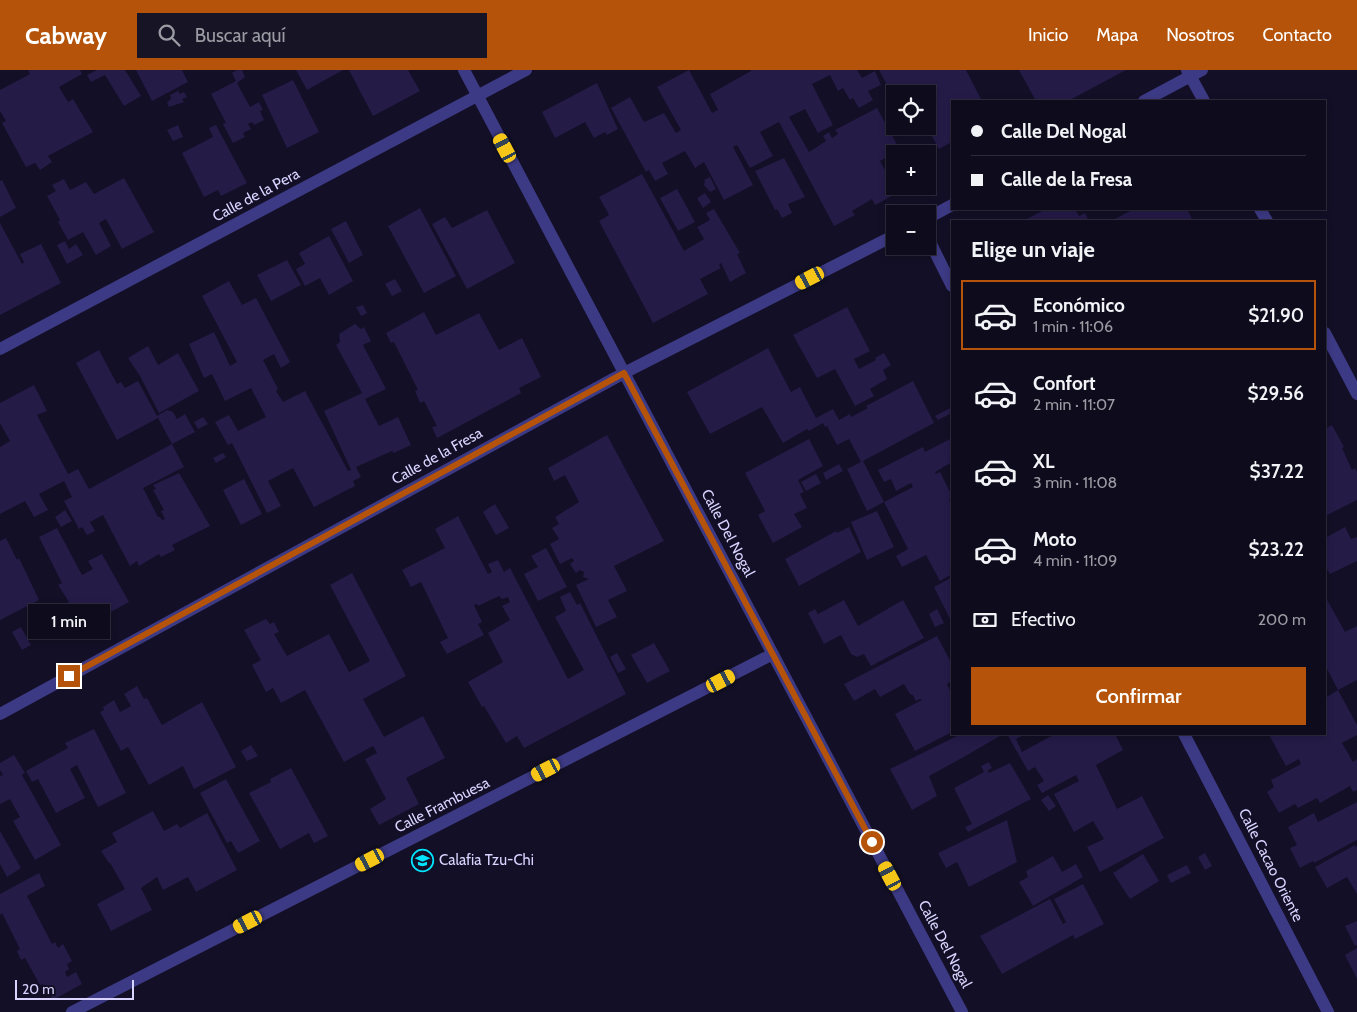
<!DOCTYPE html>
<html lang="es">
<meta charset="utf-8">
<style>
body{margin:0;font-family:Cabin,sans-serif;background:#171425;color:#f1f3f6;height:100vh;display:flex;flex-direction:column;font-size:19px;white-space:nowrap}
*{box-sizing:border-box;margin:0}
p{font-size:16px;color:#9b9ba3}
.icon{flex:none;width:28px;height:28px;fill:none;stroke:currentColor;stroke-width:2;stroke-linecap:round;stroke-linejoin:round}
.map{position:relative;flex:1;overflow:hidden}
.panel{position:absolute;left:951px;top:150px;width:375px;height:515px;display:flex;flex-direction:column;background:#0e0b1c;border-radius:0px;box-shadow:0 2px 8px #0003,0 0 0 1px #2e2b3b}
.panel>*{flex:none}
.top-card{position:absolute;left:951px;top:30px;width:375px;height:110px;border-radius:0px;box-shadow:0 2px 8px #0003,0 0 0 1px #2e2b3b;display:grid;align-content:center;height:110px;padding:0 20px;background:#0e0b1c}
.fabs{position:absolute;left:886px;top:15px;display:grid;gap:10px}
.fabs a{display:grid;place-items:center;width:50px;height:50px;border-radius:0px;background:#0e0b1c;box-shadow:0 2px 8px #0003,0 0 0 1px #2e2b3b;font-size:25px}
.scale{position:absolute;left:15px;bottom:12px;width:119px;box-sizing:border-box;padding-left:5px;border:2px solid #d9d4ff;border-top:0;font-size:14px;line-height:18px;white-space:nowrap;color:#d9d4ff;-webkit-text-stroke:4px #130f26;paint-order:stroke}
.end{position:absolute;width:22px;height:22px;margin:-11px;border:6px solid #b45309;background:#fff;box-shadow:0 0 0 2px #fff}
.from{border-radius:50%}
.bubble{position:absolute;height:35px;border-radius:0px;background:#0e0b1c;box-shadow:0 2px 8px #0003,0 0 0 1px #2e2b3b;font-size:16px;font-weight:600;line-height:35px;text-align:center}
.car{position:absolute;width:15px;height:30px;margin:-15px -8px;border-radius:6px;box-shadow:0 0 4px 1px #0007;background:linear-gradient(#f5c518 24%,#345 0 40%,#f5c518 0 76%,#345 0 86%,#f5c518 0)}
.top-card b{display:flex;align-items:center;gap:18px;height:48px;font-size:19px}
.top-card b+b{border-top:1px solid #2e2b3b}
.top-card i{width:12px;height:12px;background:#f1f3f6}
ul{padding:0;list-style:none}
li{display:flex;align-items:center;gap:15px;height:70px;margin:0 10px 8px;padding:0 10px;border:2px solid transparent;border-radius:0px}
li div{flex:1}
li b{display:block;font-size:19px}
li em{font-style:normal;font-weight:600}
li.active{border-color:#b45309}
li>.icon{width:45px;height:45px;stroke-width:1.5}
h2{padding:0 20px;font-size:22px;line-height:60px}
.pay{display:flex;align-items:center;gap:12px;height:55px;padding:0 20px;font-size:19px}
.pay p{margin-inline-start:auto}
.action{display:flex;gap:10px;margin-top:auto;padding:10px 20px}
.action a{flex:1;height:58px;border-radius:0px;background:#b45309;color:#fff;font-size:20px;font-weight:600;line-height:58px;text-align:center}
header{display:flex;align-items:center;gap:30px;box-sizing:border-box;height:70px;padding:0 25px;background:#b45309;color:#fff}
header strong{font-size:24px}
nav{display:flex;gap:28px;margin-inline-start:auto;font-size:18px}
.search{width:350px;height:45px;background:#171425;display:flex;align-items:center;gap:12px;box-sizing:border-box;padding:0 18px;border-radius:0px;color:#9b9ba3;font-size:19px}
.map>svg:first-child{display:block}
.building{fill:#241b47}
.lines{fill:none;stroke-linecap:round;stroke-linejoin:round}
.street{stroke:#3d3a85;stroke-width:12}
.route{stroke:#b45309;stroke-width:6}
.labels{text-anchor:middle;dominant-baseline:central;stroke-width:4.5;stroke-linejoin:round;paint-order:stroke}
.street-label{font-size:15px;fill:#d9d4ff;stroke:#130f26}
.poi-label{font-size:15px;fill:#d9d4ff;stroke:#130f26;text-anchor:start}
</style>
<header>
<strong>Cabway</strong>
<div class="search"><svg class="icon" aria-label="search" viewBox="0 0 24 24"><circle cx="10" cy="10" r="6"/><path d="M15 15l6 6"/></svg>Buscar aquí</div>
<nav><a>Inicio</a><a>Mapa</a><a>Nosotros</a><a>Contacto</a></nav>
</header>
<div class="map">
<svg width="1357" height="942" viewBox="0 0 1357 942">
<rect width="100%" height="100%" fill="#130f26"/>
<!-- building -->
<path class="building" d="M28,0H80L82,4L59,17L68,32L73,29L93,62L48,86L52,92L40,100L35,93L26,97L2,53L6,51L0,41V20L30,4Z
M97,0H125L141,26L124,36L105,5L91,12L87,5Z
M136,0H182L188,12L152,31Z
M237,0H242L245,7L237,13L250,37L259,32L263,40L260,41L264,50L254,55L252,52L248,54L251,59L243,63L245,67L233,73L223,54L226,53L211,24L236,11L232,3Z
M296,0H343L307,20Z
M349,0H408L420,21L373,46Z
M689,0L712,43L718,40L710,24L751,1V0H857L862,8L875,1L881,15L868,21L873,30L859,38L853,28L850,30L843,18L838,21L830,5L812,14L833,55L818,63L805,39L789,47L809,82L826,71L823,66L829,62L832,68L838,64L835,60L877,38L900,80L880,91L893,114L895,113V116H898L901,121L875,135L872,129L852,141L855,145L834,156L779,52L760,62L773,86L750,98L737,75L733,77L753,115L724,130L704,92L695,98L685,81L662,93L668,104L655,111L649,100L646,102L611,38L630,27L644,52L664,43L676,63L681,60L657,17Z
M879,0H966L982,31H952V78L950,73L939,79L929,61L933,58L928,49V24H895V30Z
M1019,0H1126L1068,31H1036Z
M293,10L319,62L287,78L262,25Z
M597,13L618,59L607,65L605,62L594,68L585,52L555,68L542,42Z
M178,21L180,24L184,22L187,27L182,29L184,32L169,37L167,32L171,29L170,25Z
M178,55L183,67L173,71L167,60Z
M216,55L247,113L221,126L218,120L204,127L182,83L213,67L209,58Z
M784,88L805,127L788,134L792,143L782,148L777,139L775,140L755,101Z
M642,104L684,181L704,169L697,157L710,150L706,143L714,139L740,183L737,184L746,203L730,212L721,193L719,195L721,198L700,209L708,224L653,253L599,151L609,145L599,127Z
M710,107L716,119L710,122L703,114L705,113L704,110Z
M124,108L154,162L122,179L106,149L99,153L111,176L96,185L83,162L68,170L58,152L60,150L47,126L56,121L52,115L64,109L70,120L86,112L94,124Z
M2,110L16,138L0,147V111Z
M677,119L695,152L678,161L660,128Z
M705,123L711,132L703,138L697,128Z
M420,138L456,206L424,223L388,156Z
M1046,139H1075L1079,146L1085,143L1089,151H1023Z
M1134,139H1187L1193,151H1116L1115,149Z
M487,140L515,193L467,219L432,154L445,147L452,158Z
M346,151L363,185L349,193L331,159Z
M0,153L22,194L24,192L20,184L41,174L61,213L0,245Z
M329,166L353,211L329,225L320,208L305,216L296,199L305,194L299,183Z
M65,171L69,179L76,174L83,185L67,194L57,175Z
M287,190L301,215L271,231L257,205Z
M395,209L402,221L392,226L385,214Z
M229,211L242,235L256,228L290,292L281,298L274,284L263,290L278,319L276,321L283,332L305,321L348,401L351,400L324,341L362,323L336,275L340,272L339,264L355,254L361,259L364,257L371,271L363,275L386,319L365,329L379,356L398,347L411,375L394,383L392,381L356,397L361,407L353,411L355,416L314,437L293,398L268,411L281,436L267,443L232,373L228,375L215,352L229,345L238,361L266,347L251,318L225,331L212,304L204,308L189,274L214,262L230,296L237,292L202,226Z
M363,235L367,243L361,246L356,237Z
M847,237L870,281L854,289L859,299L876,290L875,288L884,283L891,295L883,300L887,309L870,319L874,326L855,336L835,299L817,308L793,265Z
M424,242L436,265L479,243L499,280L522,268L541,307L519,318L521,323L437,368L432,357L437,356L424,331L420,333L415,321L418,320L394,272L391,273L386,263Z
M148,276L158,295L178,283L199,321L159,343L140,306L128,288Z
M768,278L791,322L800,317L816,348L833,339L839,350L850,344L851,347L868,338L866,336L913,311L934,353L861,392L849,369L837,375L827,356L825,357L823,353L809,361L807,359L783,373L762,337L710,364L687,322Z
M99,280L117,314L121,312L125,318L138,311L157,346L167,340L173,342L177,349L185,344L195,362L172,374L158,348L117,370L76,293Z
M34,315L47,341L37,345L68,404L78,399L89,419L172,374L184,397L143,418L158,447H160L162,450L165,449L161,441L164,440L153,420L156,419L153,415L179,403L210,456L172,475L175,480L161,487L159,484L139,496L137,491L130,496L103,445L90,452L95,461L87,465L82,457L79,459L64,431L72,427L64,411L39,424L48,440L34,447L25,431L0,444V377L10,371L0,353V333Z
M952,337V343L938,350L935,346Z
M203,347L208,354L198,359L194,352Z
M1332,355L1344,377L1342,378L1352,400L1355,398L1357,402V430L1325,446V359Z
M607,365L664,471L614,496L627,521L608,530L617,547L596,557L576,515L589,509L583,507L584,502L580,500L576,503L570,494L574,491L572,488L560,494L550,474L559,469L552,458L559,454L555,447L579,432L565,405L554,411L548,398Z
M952,368V392L935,402L936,404L940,402L952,426V427L949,429L952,435V504L940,511L926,485L902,497L896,486L908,479L884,432L867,441L847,399L863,391L884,432L913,417L911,413L896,421L891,409L884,412L878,400L923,377L925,382Z
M809,369L823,396L798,410L804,422L800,424L807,438L794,444L802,457L773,473L758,445L765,441L745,403Z
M223,383L226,387L216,393L213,388Z
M839,394L843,401L826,410L823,403Z
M816,404L821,413L806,421L801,412Z
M244,409L262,444L241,455L223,420Z
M495,434L509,458L496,465L483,442Z
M65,440L72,451L61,457L55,447Z
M877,441L894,477L867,490L851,452Z
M458,446L488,504L492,502L488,494L498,490L504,502L510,498L568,609L584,600L555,547L566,541L560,527L570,522L577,535L580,533L626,624L524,678L517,666L506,673L484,636L482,637L468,612L503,592L488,563L510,550L502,536L510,532L508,527L502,529L499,526L478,536L477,534L474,535L482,552L478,554L484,565L447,584L440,572L448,568L421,512L411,517L402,500L445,478L435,459Z
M849,457L861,482L799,516L785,489L836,461L837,463Z
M1345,457L1351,469L1357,467V491L1330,504L1325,496V468Z
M57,458L82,505L93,499L88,491L102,484L129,532L59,570L48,549L58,543L56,539L69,532L58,515L62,513L39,467Z
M6,468L17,490L19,488L39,530L0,550V471Z
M546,478L567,517L538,531L524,504L538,497L531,486Z
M352,503L406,606L363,629L384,667L423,646L445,688L406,708L419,734L379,755L370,739L386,729L365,689L377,683L373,676L344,692L305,620L281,633L273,618L266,622L252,595L261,590L244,560L266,549L270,554L274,552L279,562L274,564L287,586L329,564L349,602L370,591L330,515Z
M952,507V553L934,517Z
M1325,526L1345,562L1357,556V610L1338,620L1325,595Z
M844,530L858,556L903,530L924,568L871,596L864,584L857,587L851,584L841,565L824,574L808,543L815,539L818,544Z
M937,539L944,553L935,557L929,544Z
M21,557L31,575L22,580L12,562Z
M937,566L952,594V611L947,614L952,624V662L915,681L895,644L922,630L920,629L916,631L913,625L910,624L904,614L880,627L875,619L854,631L844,614Z
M654,573L670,601L647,613L631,585Z
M617,583L626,599L618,603L610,587Z
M137,616L144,629L147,628L162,655L202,632L236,697L194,719L183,696L149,715L128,677L121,681L100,642L104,640L103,637L114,630L120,642L131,636L124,624Z
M1338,620L1357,655V665L1342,673L1353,692L1357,689V720L1353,722L1350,716L1320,733L1317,728L1298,738L1295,734L1279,743L1267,722L1274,717L1271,710L1301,694L1299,689L1286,696L1269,665L1271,664H1325V628Z
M94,659L126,723L98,737L77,695L70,699L85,728L56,743L38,709L32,712L26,701L68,678L65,673Z
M961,664H998L1000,666L962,688L929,706L937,726L912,740L890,699Z
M1007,664H1026L1016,669L1022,682L1055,664H1115L1123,680L1096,695L1117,739L1142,726L1164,768L1100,802L1087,777L1104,769L1093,751L1074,762L1054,724L1079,711L1076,705L1042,723L1037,715L1044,711L1035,697L1028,701Z
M251,675L258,686L247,691L241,681Z
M14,685L25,703L22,705L61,775L35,790L13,751L20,747L10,729L0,734V706L3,705L0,700V693Z
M989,692L992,698L988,700L989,703L1010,693L1031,729L968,762L965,757L972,754L954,718L984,702L981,696Z
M291,698L328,766L314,773L309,763L280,779L249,723L271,712L270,709Z
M226,709L260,771L238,783L231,771L227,773L200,723Z
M1048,725L1056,736L1049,741L1041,730Z
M1357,732V770L1314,793L1313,791L1300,798L1290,778L1297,775L1288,757L1314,743L1318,752Z
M153,741L164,761L177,754L180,758L207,743L237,800L196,822L188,807L163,820L157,807L141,818L152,840L111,861L97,834L125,819L110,793H109L101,781L117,772L112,763Z
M1007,750L1017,792L969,817L957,792L946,798L938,783Z
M0,761L21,798L7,807L0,794Z
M1355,775V777L1357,776V824L1347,807L1327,818L1315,797Z
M1205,783L1212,796L1205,800L1198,787Z
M1143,784L1159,811L1130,829L1113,803Z
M1053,786L1062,802L1076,794L1083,807L1033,836L1019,812L1028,807L1026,801Z
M1187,795L1191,803L1171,813L1167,805Z
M39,803L45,816L27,826L52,874L55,872L58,878L63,874L72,891L67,894L69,899L65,902L67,907L76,902L82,914L53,930L43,914L40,915L25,888L21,890L17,881L20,879L2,843L0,845V824Z
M1083,814L1104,854L1075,869L1073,865L1002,904L980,866L1050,829L1063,854L1066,852L1054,829Z
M1357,851V875L1355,876L1345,856Z
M1357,878V909L1345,885Z"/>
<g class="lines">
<!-- street -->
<path class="street" d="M464,0L962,942
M1187,0L1204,31
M1144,31L1202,0
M1260,139L1267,151
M928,148L952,135
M928,168L952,216
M1325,263L1357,324
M0,279L526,0
M0,644L624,303L895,165
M1184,664L1328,942
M72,942L773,584"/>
</g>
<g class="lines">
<!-- route -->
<path class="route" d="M69,606L624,303L872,772"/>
</g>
<!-- icons -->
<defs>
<symbol id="school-ring" viewBox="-11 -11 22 22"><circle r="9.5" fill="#130f26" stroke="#00e5ff" stroke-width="1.5"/><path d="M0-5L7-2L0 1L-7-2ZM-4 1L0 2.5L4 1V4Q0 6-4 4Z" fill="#00e5ff"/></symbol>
</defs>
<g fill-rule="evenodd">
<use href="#school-ring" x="410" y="778" width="25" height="25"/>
</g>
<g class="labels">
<!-- street labels -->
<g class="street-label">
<text transform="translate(256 125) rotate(-28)">Calle de la Pera</text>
<text transform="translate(437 386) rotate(-29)">Calle de la Fresa</text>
<text transform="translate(728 463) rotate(62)">Calle Del Nogal</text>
<text transform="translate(442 735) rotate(-27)">Calle Frambuesa</text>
<text transform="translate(1271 795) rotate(63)">Calle Cacao Oriente</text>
<text transform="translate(945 874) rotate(62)">Calle Del Nogal</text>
</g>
<!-- poi labels -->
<g class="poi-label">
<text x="439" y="790">Calafia Tzu-Chi</text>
</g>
</g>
</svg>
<div class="fabs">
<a><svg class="icon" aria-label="locate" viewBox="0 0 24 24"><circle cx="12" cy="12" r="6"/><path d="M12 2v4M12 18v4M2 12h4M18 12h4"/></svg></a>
<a>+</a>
<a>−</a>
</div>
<div class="scale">20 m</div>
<i class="end from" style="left:872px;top:772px"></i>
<i class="end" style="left:69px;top:606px"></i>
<div class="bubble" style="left:28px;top:534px;width:82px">1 min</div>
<i class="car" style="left:505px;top:78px;rotate:332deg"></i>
<i class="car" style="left:810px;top:208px;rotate:243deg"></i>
<i class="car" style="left:721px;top:611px;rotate:63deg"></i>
<i class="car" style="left:546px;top:700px;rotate:243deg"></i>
<i class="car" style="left:370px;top:790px;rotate:243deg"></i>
<i class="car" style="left:890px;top:806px;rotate:332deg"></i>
<i class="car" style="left:248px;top:852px;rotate:243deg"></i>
<div class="top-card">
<b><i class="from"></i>Calle Del Nogal</b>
<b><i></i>Calle de la Fresa</b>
</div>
<section class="panel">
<h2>Elige un viaje</h2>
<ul>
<li class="active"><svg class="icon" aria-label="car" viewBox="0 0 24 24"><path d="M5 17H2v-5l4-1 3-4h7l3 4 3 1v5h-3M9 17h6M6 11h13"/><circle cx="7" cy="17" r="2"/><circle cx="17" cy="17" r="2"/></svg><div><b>Económico</b><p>1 min · 11:06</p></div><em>$21.90</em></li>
<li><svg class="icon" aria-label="car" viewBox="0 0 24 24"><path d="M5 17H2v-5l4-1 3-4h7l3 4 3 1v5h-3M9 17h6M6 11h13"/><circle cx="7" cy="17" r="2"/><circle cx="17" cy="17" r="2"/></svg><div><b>Confort</b><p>2 min · 11:07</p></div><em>$29.56</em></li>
<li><svg class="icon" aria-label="car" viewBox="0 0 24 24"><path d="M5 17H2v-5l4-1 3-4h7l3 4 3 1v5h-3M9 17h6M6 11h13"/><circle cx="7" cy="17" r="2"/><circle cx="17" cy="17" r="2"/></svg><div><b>XL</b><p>3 min · 11:08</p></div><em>$37.22</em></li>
<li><svg class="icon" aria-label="car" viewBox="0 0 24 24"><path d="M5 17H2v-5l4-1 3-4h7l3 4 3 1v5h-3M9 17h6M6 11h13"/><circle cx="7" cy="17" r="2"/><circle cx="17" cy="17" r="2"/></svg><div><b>Moto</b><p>4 min · 11:09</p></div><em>$23.22</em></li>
</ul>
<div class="pay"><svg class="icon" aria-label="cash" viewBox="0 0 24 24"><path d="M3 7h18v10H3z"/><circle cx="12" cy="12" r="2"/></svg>Efectivo<p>200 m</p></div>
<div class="action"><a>Confirmar</a></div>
</section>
</div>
